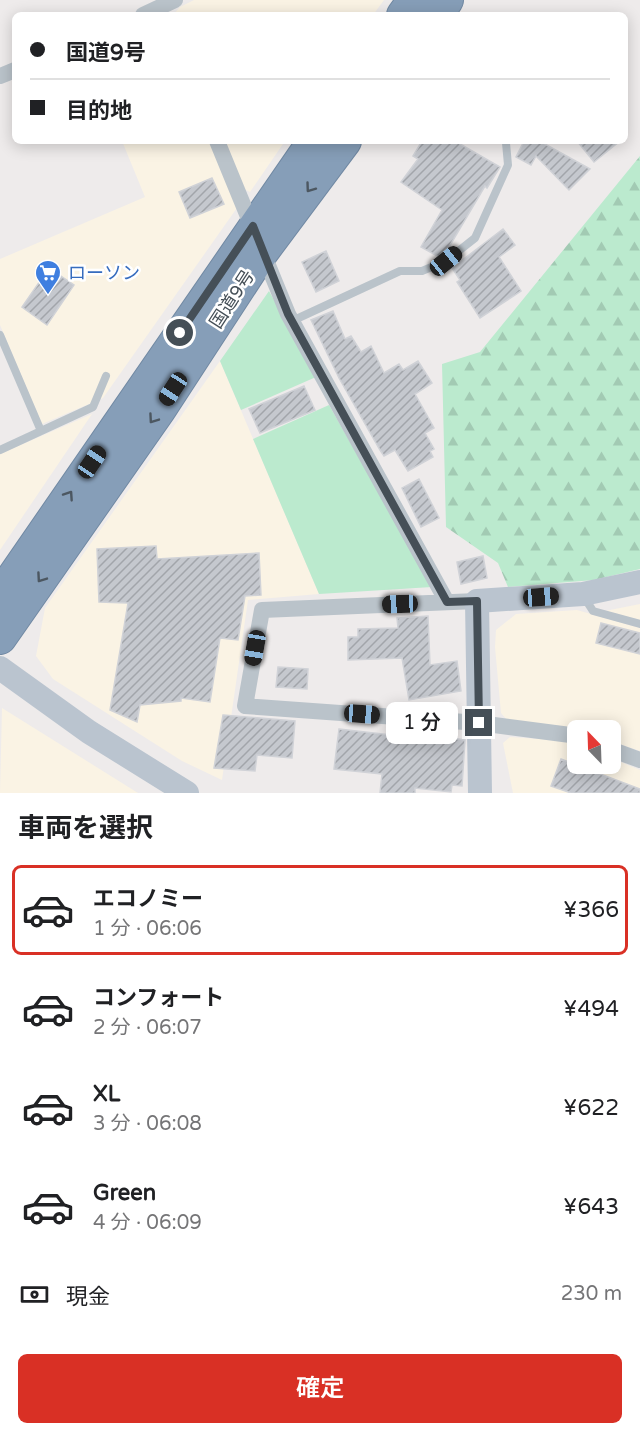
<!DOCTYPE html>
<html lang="ja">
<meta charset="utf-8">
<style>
body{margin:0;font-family:"Varela Round","Noto Sans JP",sans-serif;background:#f2f2f2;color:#202124;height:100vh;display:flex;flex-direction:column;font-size:22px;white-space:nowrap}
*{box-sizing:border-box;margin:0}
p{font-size:20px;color:#757577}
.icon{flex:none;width:33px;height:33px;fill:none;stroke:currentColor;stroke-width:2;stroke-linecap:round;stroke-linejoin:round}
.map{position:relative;height:793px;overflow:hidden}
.panel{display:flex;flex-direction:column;background:#fff;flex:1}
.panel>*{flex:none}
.banner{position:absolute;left:12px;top:12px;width:616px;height:132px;border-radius:9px;box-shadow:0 3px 15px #0003;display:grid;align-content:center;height:132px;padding:0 18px;background:#fff}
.needle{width:39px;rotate:337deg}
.tools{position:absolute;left:567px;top:720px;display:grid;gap:12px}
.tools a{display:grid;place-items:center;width:54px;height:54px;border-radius:9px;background:#fff;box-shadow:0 3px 15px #0003;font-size:30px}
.end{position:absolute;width:27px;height:27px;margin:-14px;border:8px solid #454f57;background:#fff;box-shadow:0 0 0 3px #fff}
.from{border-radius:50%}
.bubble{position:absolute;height:42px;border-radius:9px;background:#fff;box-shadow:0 3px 15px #0003;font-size:20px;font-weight:600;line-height:42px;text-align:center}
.car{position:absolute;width:18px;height:36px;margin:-18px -9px;border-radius:8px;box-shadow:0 0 4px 2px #0007;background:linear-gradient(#222 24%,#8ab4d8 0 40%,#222 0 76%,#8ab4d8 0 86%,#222 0)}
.banner b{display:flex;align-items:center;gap:21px;height:57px;font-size:22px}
.banner b+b{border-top:2px solid #e0e0e0}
.banner i{width:15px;height:15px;background:#202124}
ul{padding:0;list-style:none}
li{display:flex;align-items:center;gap:18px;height:90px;margin:0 12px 9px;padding:0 6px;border:3px solid transparent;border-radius:9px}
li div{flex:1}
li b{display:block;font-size:22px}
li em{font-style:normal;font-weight:600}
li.on{border-color:#d93025}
li>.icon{width:54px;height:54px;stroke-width:1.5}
h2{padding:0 18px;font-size:27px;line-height:72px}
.pay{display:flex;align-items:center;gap:15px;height:66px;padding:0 18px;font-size:22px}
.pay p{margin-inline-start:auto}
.button{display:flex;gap:12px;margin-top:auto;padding:12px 18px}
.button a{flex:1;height:69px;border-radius:9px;background:#d93025;color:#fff;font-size:24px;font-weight:600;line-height:69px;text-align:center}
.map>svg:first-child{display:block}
.commercial{fill:#faf3e4}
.green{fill:#bbeace}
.forest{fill:url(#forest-firs)}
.building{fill:url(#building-hatch);stroke:#d0d2d7;stroke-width:1.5}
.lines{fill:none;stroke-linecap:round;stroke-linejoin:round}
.highway-casing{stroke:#7189a3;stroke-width:34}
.lane{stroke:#bac3ca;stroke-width:8}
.street{stroke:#bac3ca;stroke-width:16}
.secondary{stroke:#bac4cf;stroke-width:24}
.highway{stroke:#869eb8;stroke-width:32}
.oneway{stroke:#4c5761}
.route{stroke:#454f57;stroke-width:8}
.labels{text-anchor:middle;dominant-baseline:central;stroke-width:5;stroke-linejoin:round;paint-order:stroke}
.shop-label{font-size:18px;fill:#366cbe;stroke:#fff;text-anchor:start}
.street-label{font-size:18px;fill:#454f57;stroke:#fff}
</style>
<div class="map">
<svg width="640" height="793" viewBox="0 0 640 793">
<defs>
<pattern id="forest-firs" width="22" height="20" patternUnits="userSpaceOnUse" patternTransform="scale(1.5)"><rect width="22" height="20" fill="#bbeace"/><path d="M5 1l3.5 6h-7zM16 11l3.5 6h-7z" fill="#a2cab3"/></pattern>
<pattern id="building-hatch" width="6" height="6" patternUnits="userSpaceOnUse" patternTransform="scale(1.5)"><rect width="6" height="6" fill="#c5c8ce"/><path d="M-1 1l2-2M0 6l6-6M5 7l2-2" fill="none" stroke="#a2a5aa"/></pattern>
</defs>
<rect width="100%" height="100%" fill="#eeebeb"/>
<!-- commercial -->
<path class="commercial" d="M194,0H384L373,15H173L180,7Z
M122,141H212L239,205L103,398L42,424L0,325V259L145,197Z
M223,141H285L250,192L244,189Z
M220,361L319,594L248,600L222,780L182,761L53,679L36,656L45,608Z
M92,414L0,550V454Z
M640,604V620L605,611Z
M577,610L640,628V751L611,741L610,730H585L507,720L501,713L495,647L496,630L516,614Z
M2,708L138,793H0Z
M510,737L568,741L577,744L578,764H610L611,758L640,770V793H513L503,743Z"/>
<!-- green -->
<path class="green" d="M269,291L316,377L241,410L220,361Z
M329,405L432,587L319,594L253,439Z"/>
<!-- forest -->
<path class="forest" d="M640,156V569L594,580L508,587L498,563L446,527L442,364L480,352Z"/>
<!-- building -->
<path class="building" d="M422,141H455L500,167L487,188L485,186L445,254L439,257L421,247L442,210L401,182L418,159L413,156Z
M521,141H544L543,143L590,169L569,190L536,156L531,165L516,157L523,143Z
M577,141H620L594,162Z
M212,178L224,204L190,218L179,192Z
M503,229L515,245L499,257L521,291L480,318L457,282L460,280L452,268Z
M326,251L339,281L316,292L302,262Z
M49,268L74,285L47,325L22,307Z
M333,311L345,339L351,336L361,352L371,346L384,373L399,364L403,370L418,361L432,383L415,394L434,428L425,433L434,449L430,451L433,457L408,471L395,450L384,456L380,450L339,378L311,320Z
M304,386L315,410L260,433L249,409Z
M419,479L439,518L421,527L402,488Z
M156,546L157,559L259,553L261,595L245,596L238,640L220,638L210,702L181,698V701L140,705L137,722L110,710L128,603L99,602L97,549Z
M483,556L487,578L461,584L457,562Z
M428,616L430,665L457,661L461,691L409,700L402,658L348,660V637H358V629L398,628L397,618Z
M601,623L640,633V654L596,643Z
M278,667L308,669L307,689L276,687Z
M223,715L295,721L292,758L257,755L255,771L214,768Z
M339,729L444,741V737L465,740L462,786L452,785L451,792L415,788V793H380L382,774L334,769Z
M561,759L640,789V793H571L551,786Z"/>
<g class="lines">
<defs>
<path id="highway" d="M403,15L414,0
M437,15L447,0
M0,596L314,141
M0,638L160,409L263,251L345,141"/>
</defs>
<!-- highway casing -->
<use href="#highway" class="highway-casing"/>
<!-- lane -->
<path class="lane" d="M292,321L400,271H422L446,261L475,238L508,165L506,143
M0,335L41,431
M0,450L93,407L106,376
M584,597L593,611L640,624"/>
<!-- street -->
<path class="street" d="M143,15L175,0
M0,76L15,70
M217,141L288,314L447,602
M477,601L262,610L245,706L479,723L578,736
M610,749L640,760"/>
<!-- secondary -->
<path class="secondary" d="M0,668L89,732L187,793
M480,793L477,601L583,594L640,582"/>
<!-- highway -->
<use href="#highway" class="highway"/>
</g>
<!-- one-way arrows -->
<defs><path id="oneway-chevron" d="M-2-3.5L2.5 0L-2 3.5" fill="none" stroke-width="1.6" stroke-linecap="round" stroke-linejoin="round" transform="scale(1.5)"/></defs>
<g class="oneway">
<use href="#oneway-chevron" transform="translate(310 188) rotate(126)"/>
<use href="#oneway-chevron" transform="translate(153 419) rotate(125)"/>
<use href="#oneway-chevron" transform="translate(69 495) rotate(-56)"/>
<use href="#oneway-chevron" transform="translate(41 578) rotate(125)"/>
</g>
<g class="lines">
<!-- route -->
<path class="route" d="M180,333L253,226L288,314L447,602L477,601L479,723"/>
</g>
<!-- icons -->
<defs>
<symbol id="supermarket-pin" viewBox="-11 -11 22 30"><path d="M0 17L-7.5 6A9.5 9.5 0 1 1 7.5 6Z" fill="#3f7fe0" stroke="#fff"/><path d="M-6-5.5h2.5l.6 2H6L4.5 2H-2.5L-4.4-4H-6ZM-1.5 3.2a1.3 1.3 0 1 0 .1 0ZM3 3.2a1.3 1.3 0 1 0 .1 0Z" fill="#fff"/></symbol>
</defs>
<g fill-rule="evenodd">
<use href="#supermarket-pin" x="33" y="258" width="30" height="40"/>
</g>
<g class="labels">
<!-- shop labels -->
<g class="shop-label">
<text x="68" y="273">ローソン</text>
</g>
<!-- street labels -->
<g class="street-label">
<text transform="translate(232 299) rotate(-57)">国道9号</text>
</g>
</g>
</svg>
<div class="tools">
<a><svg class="needle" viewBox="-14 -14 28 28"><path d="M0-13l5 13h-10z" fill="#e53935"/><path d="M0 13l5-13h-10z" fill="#757577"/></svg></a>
</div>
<i class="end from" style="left:180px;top:333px"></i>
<i class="end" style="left:479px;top:723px"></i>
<div class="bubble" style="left:386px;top:702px;width:72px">1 分</div>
<i class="car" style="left:446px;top:261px;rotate:51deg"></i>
<i class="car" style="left:173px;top:389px;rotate:213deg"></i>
<i class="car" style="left:92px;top:462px;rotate:34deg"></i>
<i class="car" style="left:541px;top:597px;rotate:86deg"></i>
<i class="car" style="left:400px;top:604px;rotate:268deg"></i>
<i class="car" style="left:255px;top:648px;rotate:190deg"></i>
<i class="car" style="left:362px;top:714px;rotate:94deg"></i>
<div class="banner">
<b><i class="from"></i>国道9号</b>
<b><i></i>目的地</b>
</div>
</div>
<section class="panel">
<h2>車両を選択</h2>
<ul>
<li class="on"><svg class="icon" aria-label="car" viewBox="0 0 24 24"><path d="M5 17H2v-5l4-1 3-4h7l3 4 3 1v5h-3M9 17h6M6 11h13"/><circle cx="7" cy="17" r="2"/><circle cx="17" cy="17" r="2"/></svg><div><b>エコノミー</b><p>1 分 · 06:06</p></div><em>¥366</em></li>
<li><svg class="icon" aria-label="car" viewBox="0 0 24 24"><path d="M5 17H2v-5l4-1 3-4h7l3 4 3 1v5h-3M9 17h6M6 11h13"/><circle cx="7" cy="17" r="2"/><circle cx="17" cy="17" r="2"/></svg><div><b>コンフォート</b><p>2 分 · 06:07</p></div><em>¥494</em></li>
<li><svg class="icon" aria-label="car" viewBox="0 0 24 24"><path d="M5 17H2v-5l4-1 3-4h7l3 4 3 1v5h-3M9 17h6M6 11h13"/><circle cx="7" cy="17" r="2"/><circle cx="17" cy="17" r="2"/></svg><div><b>XL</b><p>3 分 · 06:08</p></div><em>¥622</em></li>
<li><svg class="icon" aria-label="car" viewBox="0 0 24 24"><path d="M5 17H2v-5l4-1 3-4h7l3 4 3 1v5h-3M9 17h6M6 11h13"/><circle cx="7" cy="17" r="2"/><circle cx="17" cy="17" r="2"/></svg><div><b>Green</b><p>4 分 · 06:09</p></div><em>¥643</em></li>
</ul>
<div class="pay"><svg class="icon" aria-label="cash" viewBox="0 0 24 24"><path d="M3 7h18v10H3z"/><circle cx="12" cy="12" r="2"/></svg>現金<p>230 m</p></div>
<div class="button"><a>確定</a></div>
</section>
